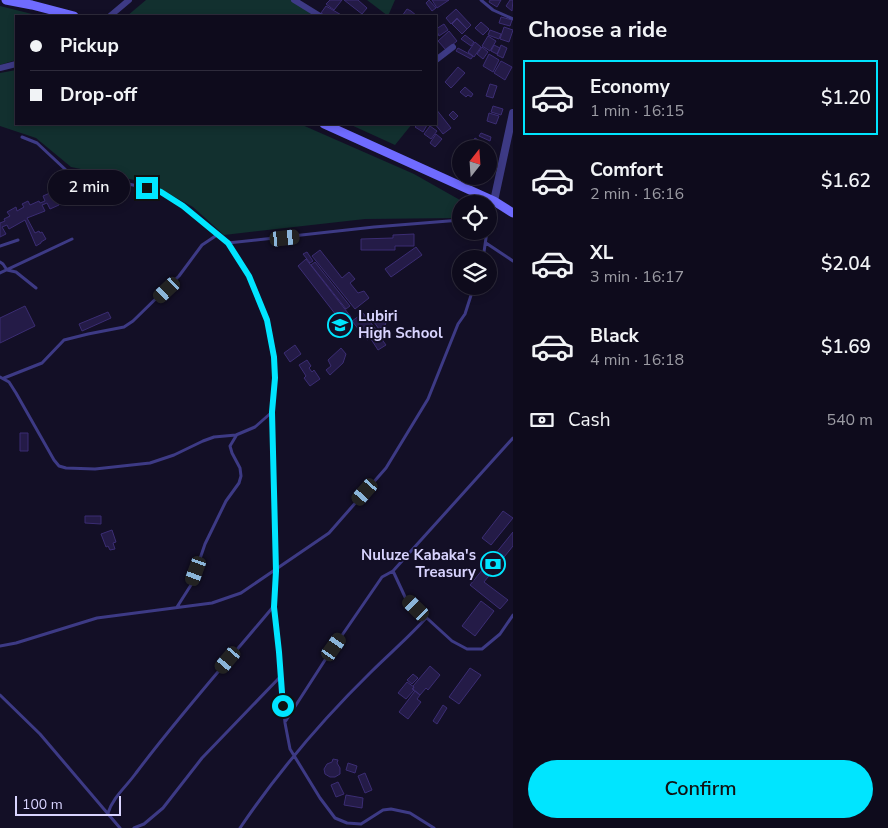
<!DOCTYPE html>
<meta charset="utf-8">
<style>
body{margin:0;font-family:"Nunito Sans",sans-serif;background:#1c1929;color:#f1f3f6;height:100vh;display:flex;flex-direction:column;font-size:19px;white-space:nowrap}
*{box-sizing:border-box;margin:0}
p{font-size:16px;color:#9b9ba3}
.icon{flex:none;width:28px;height:28px;fill:none;stroke:currentColor;stroke-width:2;stroke-linecap:round;stroke-linejoin:round}
.map{position:relative;flex:1;overflow:hidden}
.side{display:flex;flex-direction:column;background:#0e0b1c;width:375px}
.side>*{flex:none}
.top-card{position:absolute;left:15px;top:15px;width:422px;height:110px;border-radius:0px;box-shadow:0 2px 8px #0003,0 0 0 1px #2e2b3b;display:grid;align-content:center;height:110px;padding:0 15px;background:#0e0b1c}
.needle{width:32px;rotate:17deg}
.fabs{position:absolute;left:452px;top:140px;display:grid;gap:10px}
.fabs a{display:grid;place-items:center;width:45px;height:45px;border-radius:50%;background:#0e0b1c;box-shadow:0 2px 8px #0003,0 0 0 1px #2e2b3b;font-size:25px}
.scale{position:absolute;left:15px;bottom:12px;width:106px;box-sizing:border-box;padding-left:5px;border:2px solid #d9d4ff;border-top:0;font-size:14px;line-height:18px;white-space:nowrap;color:#d9d4ff;-webkit-text-stroke:4px #130f26;paint-order:stroke}
.end{position:absolute;width:22px;height:22px;margin:-11px;border:6px solid #00e5ff;background:#111;box-shadow:0 0 0 2px #111}
.from{border-radius:50%}
.bubble{position:absolute;height:35px;border-radius:18px;background:#0e0b1c;box-shadow:0 2px 8px #0003,0 0 0 1px #2e2b3b;font-size:16px;font-weight:600;line-height:35px;text-align:center}
.car{position:absolute;width:15px;height:30px;margin:-15px -8px;border-radius:6px;box-shadow:0 0 4px 1px #0007;background:linear-gradient(#222 24%,#8ab4d8 0 40%,#222 0 76%,#8ab4d8 0 86%,#222 0)}
.top-card b{display:flex;align-items:center;gap:18px;height:48px;font-size:19px}
.top-card b+b{border-top:1px solid #2e2b3b}
.top-card i{width:12px;height:12px;background:#f1f3f6}
ul{padding:0;list-style:none}
li{display:flex;align-items:center;gap:15px;height:75px;margin:0 10px 8px;padding:0 5px;border:2px solid transparent;border-radius:0px}
li div{flex:1}
li b{display:block;font-size:19px}
li em{font-style:normal;font-weight:600}
li.selected{border-color:#00e5ff}
li>.icon{width:45px;height:45px;stroke-width:1.5}
h2{padding:0 15px;font-size:22px;line-height:60px}
.pay{display:flex;align-items:center;gap:12px;height:55px;padding:0 15px;font-size:19px}
.pay p{margin-inline-start:auto}
.button{display:flex;gap:10px;margin-top:auto;padding:10px 15px}
.button a{flex:1;height:58px;border-radius:30px;background:#00e5ff;color:#111;font-size:20px;font-weight:600;line-height:58px;text-align:center}
main{display:flex;flex:1;min-height:0}
.map>svg:first-child{display:block}
.green{fill:#12302f}
.building{fill:#241b47;stroke:#3b2d73}
.lines{fill:none;stroke-linecap:round;stroke-linejoin:round}
.service{stroke:#3d3a85;stroke-width:3}
.minor{stroke:#3d3a85;stroke-width:6}
.tertiary{stroke:#3d3a85;stroke-width:8}
.secondary{stroke:#6f6bff;stroke-width:9}
.route{stroke:#00e5ff;stroke-width:6}
.labels{text-anchor:middle;dominant-baseline:central;stroke-width:4;stroke-linejoin:round;paint-order:stroke}
.poi-label{font-size:15px;font-weight:bold;fill:#d9d4ff;stroke:#130f26;text-anchor:start}
</style>
<main>
<div class="map">
<svg width="513" height="828" viewBox="0 0 513 828">
<rect width="100%" height="100%" fill="#130f26"/>
<!-- green -->
<path class="green" d="M146,0H292L319,16H127Z
M367,0H395L388,16Z
M0,6L40,16H16V60L0,65Z
M16,70V124H300L414,174L467,204H461V218L365,219L224,235L193,207L149,183L71,167L36,138L0,126V73Z
M349,124H412L395,145Z"/>
<!-- building -->
<path class="building" d="M330,0H342L334,10L326,4Z
M344,0H358L367,8L362,14Z
M429,0L436,8L432,11L426,3Z
M432,0H449L437,8Z
M490,0H501L497,7L489,2Z
M510,0H513L512,11L506,6Z
M326,6L343,16H326L321,13Z
M407,9L411,11L417,16H402Z
M456,9L471,25L467,29L457,18L451,24L446,18Z
M501,17L512,20L510,26L499,23Z
M457,19L467,29L462,34L452,24Z
M481,22L489,29L483,35L475,28Z
M444,24L448,30L439,36L436,29Z
M504,27L513,30L509,42L500,39Z
M490,30L501,34L499,39L488,35Z
M449,31L457,41L446,50L438,41Z
M465,35L474,42L471,46L461,39Z
M488,36L496,41L490,51L482,46Z
M475,42L481,47L474,57L468,52Z
M494,45L500,48L497,54L491,51Z
M501,45L507,48L503,58L497,55Z
M482,47L488,52L483,59L477,54Z
M458,48L473,56L471,59L456,51Z
M489,54L499,60L493,72L483,66Z
M501,61L512,67L505,80L494,73Z
M458,67L465,73L451,88L445,82Z
M490,84L497,86L493,98L486,96Z
M465,87L473,94L471,97L468,95L466,97L460,92Z
M493,106L503,109L501,115L491,112Z
M436,109L451,128L443,134L435,124H436Z
M453,111L458,116L454,120L449,115Z
M489,113L499,116L496,124L487,121Z
M418,124L427,125L423,132L415,127Z
M430,126L437,131L431,139L424,134Z
M481,133L491,137L490,141L479,136Z
M436,134L442,139L435,147L430,143Z
M475,138L485,144L484,145L486,146L485,149H476L470,146Z
M52,192L59,205L50,209L47,203L42,205L45,211L27,218L35,233L39,231L40,233L42,232L46,239L41,242V243L36,246L25,220L9,229L7,225L2,227L6,234L0,237V223L5,221L4,219L10,216L7,212L16,207L17,211L24,207L22,204L28,201L30,205L39,201L40,203L45,201L43,196Z
M414,234V246H395V250H361V239L393,238V235Z
M416,247L422,255L391,277L385,269Z
M320,250L342,278L349,272L355,279L350,283L358,293L364,291L369,298L355,309L312,256Z
M307,252L313,261L310,263L303,254Z
M306,259L351,317L343,324L298,266Z
M315,262L350,306L346,309L311,265Z
M25,306L35,326L0,343V318Z
M376,309L386,324L379,329L369,315Z
M108,312L111,318L82,331L79,324Z
M363,313L378,332L367,340L352,321Z
M378,334L386,345L378,350L371,339Z
M295,345L301,354L290,362L284,353Z
M341,348L346,354L343,363L330,375L326,370L331,366L328,360Z
M307,360L311,366L309,368L312,372L314,370L320,379L310,386L304,378L306,376L299,365Z
M20,433H28V451H20Z
M503,511L513,518L491,545L482,538Z
M85,516H101V524L85,523Z
M112,530L116,542L113,543L115,549L110,550L108,546L106,547L101,534Z
M513,532V546L484,582L508,600L500,609L470,585Z
M481,601L494,611L475,636L462,626Z
M430,666L440,675L428,690L426,688L420,695L413,689L414,687L413,686Z
M470,668L481,675L459,704L449,697Z
M413,674L418,678L412,684L407,680Z
M407,682L414,687L412,689L414,690L406,699L398,693Z
M415,691L420,695L417,699L421,702L408,719L399,712Z
M443,705L447,708L437,724L433,721Z
M333,759L338,760L337,763L340,768V774L335,777H330L325,774L324,769L327,764L332,762Z
M348,763L357,766L355,773L346,770Z
M365,773L372,790L365,793L358,776Z
M338,782L344,794L336,797L331,785Z
M346,795L363,798L362,808L344,805Z"/>
<g class="lines">
<!-- service -->
<path class="service" d="M481,0L493,10L513,19
M22,137L37,143L67,171L133,185L161,192L183,206L228,243L249,276L267,320L274,357L275,378L272,412L276,571L274,607L279,652L285,723L290,749L320,798L335,818L347,823L361,824L383,810L391,809L410,813L434,828
M489,216L494,202
M228,243L374,227L461,220
M486,243L513,261
M0,246L18,240
M483,259L487,231
M0,262L3,264L7,270L16,272L36,288
M0,273L72,239
M0,377L9,382L16,393L54,460L59,466L66,468L95,469L150,463L174,455L203,441L214,437L236,435L255,427L272,412
M4,378L42,363L64,340L88,334L124,327L133,321L179,276L202,245L217,235
M393,571L406,599L452,641L467,649H482L500,634L513,615
M177,607L191,585L205,544L226,501L239,483L241,476L240,468L232,453L230,446L236,436
M0,646L16,643L97,618L212,603L241,593L329,533L386,468L428,399L458,324L465,314L474,286
M0,695L40,734L120,828
M285,722L325,660L382,577L393,571L513,438
M108,813C113,797 126,787 136,773C179,716 227,662 273,607
M134,828L144,824L163,808L202,758L280,677
M240,828C278,772 323,719 371,672C389,654 409,637 426,618"/>
<!-- minor -->
<path class="minor" d="M294,0L320,16
M110,16L129,0
M436,60L453,47
M0,68L16,64"/>
<!-- tertiary -->
<path class="tertiary" d="M494,201L513,113"/>
<!-- secondary -->
<path class="secondary" d="M6,0L32,5L74,16
M324,124L494,201L513,213"/>
</g>
<g class="lines">
<!-- route -->
<path class="route" d="M147,188L161,192L183,206L228,243L249,276L267,320L274,357L275,378L272,412L276,571L274,607L279,652L283,706"/>
</g>
<!-- icons -->
<defs>
<symbol id="school-ring" viewBox="-11 -11 22 22"><circle r="9.5" fill="#130f26" stroke="#00e5ff" stroke-width="1.5"/><path d="M0-5L7-2L0 1L-7-2ZM-4 1L0 2.5L4 1V4Q0 6-4 4Z" fill="#00e5ff"/></symbol>
<symbol id="bank-ring" viewBox="-11 -11 22 22"><circle r="9.5" fill="#130f26" stroke="#00e5ff" stroke-width="1.5"/><path d="M-6-4H6V4H-6ZM0-2.3a2.3 2.3 0 1 0 0 4.6a2.3 2.3 0 1 0 0-4.6Z" fill="#00e5ff"/></symbol>
</defs>
<g fill-rule="evenodd">
<use href="#school-ring" x="326" y="311" width="28" height="28"/>
<use href="#bank-ring" x="479" y="550" width="28" height="28"/>
</g>
<g class="labels">
<!-- poi labels -->
<g class="poi-label">
<text x="358" y="316">Lubiri<tspan x="358" dy="17">High School</tspan></text>
<text x="476" y="555" text-anchor="end">Nuluze Kabaka's<tspan x="476" dy="17">Treasury</tspan></text>
</g>
</g>
</svg>
<div class="fabs">
<a><svg class="needle" viewBox="-14 -14 28 28"><path d="M0-13l5 13h-10z" fill="#e53935"/><path d="M0 13l5-13h-10z" fill="#9b9ba3"/></svg></a>
<a><svg class="icon" aria-label="locate" viewBox="0 0 24 24"><circle cx="12" cy="12" r="6"/><path d="M12 2v4M12 18v4M2 12h4M18 12h4"/></svg></a>
<a><svg class="icon" aria-label="layers" viewBox="0 0 24 24"><path d="M12 4l9 5-9 5-9-5zM3 14l9 5 9-5"/></svg></a>
</div>
<div class="scale">100 m</div>
<i class="end from" style="left:283px;top:706px"></i>
<i class="end" style="left:147px;top:188px"></i>
<div class="bubble" style="left:48px;top:170px;width:82px">2 min</div>
<i class="car" style="left:285px;top:238px;rotate:84deg"></i>
<i class="car" style="left:167px;top:290px;rotate:227deg"></i>
<i class="car" style="left:365px;top:492px;rotate:221deg"></i>
<i class="car" style="left:196px;top:571px;rotate:200deg"></i>
<i class="car" style="left:416px;top:608px;rotate:314deg"></i>
<i class="car" style="left:334px;top:647px;rotate:35deg"></i>
<i class="car" style="left:228px;top:660px;rotate:220deg"></i>
<div class="top-card">
<b><i class="from"></i>Pickup</b>
<b><i></i>Drop-off</b>
</div>
</div>
<section class="side">
<h2>Choose a ride</h2>
<ul>
<li class="selected"><svg class="icon" aria-label="car" viewBox="0 0 24 24"><path d="M5 17H2v-5l4-1 3-4h7l3 4 3 1v5h-3M9 17h6M6 11h13"/><circle cx="7" cy="17" r="2"/><circle cx="17" cy="17" r="2"/></svg><div><b>Economy</b><p>1 min · 16:15</p></div><em>$1.20</em></li>
<li><svg class="icon" aria-label="car" viewBox="0 0 24 24"><path d="M5 17H2v-5l4-1 3-4h7l3 4 3 1v5h-3M9 17h6M6 11h13"/><circle cx="7" cy="17" r="2"/><circle cx="17" cy="17" r="2"/></svg><div><b>Comfort</b><p>2 min · 16:16</p></div><em>$1.62</em></li>
<li><svg class="icon" aria-label="car" viewBox="0 0 24 24"><path d="M5 17H2v-5l4-1 3-4h7l3 4 3 1v5h-3M9 17h6M6 11h13"/><circle cx="7" cy="17" r="2"/><circle cx="17" cy="17" r="2"/></svg><div><b>XL</b><p>3 min · 16:17</p></div><em>$2.04</em></li>
<li><svg class="icon" aria-label="car" viewBox="0 0 24 24"><path d="M5 17H2v-5l4-1 3-4h7l3 4 3 1v5h-3M9 17h6M6 11h13"/><circle cx="7" cy="17" r="2"/><circle cx="17" cy="17" r="2"/></svg><div><b>Black</b><p>4 min · 16:18</p></div><em>$1.69</em></li>
</ul>
<div class="pay"><svg class="icon" aria-label="cash" viewBox="0 0 24 24"><path d="M3 7h18v10H3z"/><circle cx="12" cy="12" r="2"/></svg>Cash<p>540 m</p></div>
<div class="button"><a>Confirm</a></div>
</section>
</main>
